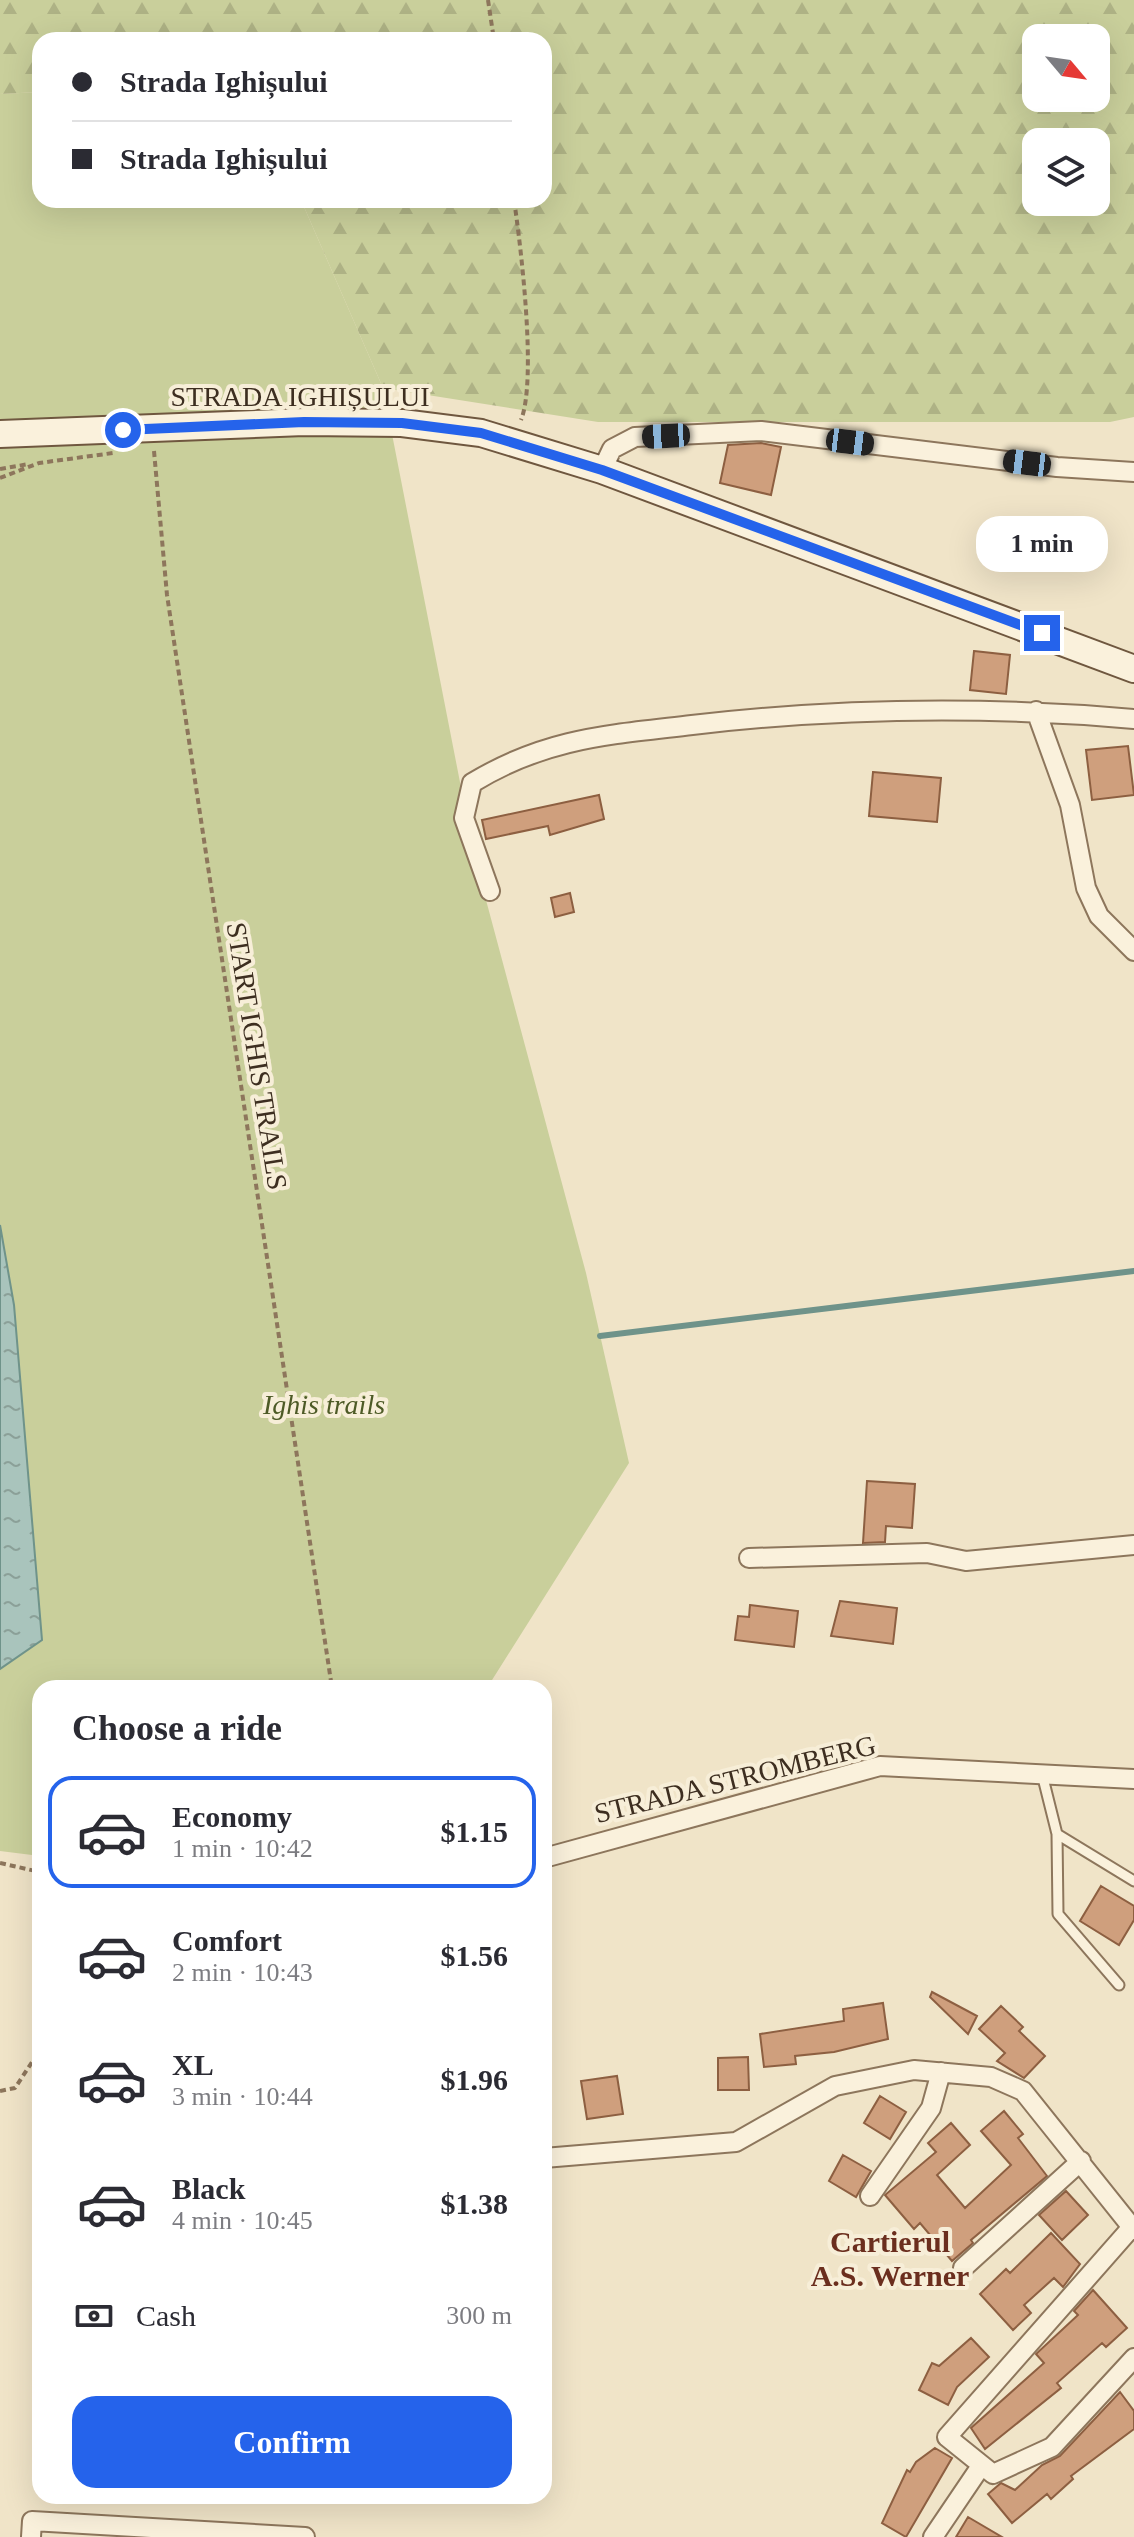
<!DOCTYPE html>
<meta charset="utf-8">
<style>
body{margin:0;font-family:Georgia,serif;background:#f7f7f7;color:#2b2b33;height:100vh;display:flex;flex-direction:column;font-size:30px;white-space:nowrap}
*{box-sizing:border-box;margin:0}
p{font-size:26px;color:#7c7c81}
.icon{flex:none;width:44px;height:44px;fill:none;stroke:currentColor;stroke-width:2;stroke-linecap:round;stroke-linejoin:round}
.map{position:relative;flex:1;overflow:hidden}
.details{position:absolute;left:32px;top:1680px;width:520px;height:824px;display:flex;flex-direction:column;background:#fff;border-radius:24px;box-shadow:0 8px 32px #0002}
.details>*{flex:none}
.top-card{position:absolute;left:32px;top:32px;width:520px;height:176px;border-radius:24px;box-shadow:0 8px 32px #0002;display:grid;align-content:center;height:176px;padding:0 40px;background:#fff}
.needle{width:52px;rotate:119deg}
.controls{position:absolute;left:1022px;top:24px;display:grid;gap:16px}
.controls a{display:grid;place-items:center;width:88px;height:88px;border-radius:16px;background:#fff;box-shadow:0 8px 32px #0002;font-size:40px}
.end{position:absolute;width:36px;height:36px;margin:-18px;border:10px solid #2563eb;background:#fff;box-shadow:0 0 0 4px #fff}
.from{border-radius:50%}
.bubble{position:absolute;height:56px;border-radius:24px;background:#fff;box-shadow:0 8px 32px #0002;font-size:26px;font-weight:800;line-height:56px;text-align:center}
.car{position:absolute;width:24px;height:48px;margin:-24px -12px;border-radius:10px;box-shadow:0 0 6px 2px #0007;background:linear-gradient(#222 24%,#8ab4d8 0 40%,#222 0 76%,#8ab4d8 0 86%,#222 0)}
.top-card b{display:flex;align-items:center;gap:28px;height:76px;font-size:30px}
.top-card b+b{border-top:2px solid #e1e1e2}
.top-card i{width:20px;height:20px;background:#2b2b33}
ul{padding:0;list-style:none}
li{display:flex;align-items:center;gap:24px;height:112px;margin:0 16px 12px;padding:0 24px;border:4px solid transparent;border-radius:24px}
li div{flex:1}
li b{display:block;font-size:30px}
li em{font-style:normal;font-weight:800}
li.active{border-color:#2563eb}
li>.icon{width:72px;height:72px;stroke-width:1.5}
h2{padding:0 40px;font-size:36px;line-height:96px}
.pay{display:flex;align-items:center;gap:20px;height:88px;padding:0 40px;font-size:30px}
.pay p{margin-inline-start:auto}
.cta{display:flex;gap:16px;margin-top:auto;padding:16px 40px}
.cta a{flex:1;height:92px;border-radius:24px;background:#2563eb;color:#fff;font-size:32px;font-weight:800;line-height:92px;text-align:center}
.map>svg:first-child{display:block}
.green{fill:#c9cf9b}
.forest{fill:url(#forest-firs);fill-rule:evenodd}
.water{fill:url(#water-ripples);stroke:#6f938a;stroke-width:2}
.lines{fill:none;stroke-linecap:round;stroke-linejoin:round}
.stream{stroke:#6f938a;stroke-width:6}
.building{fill:#cf9f7d;stroke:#8d5f41;stroke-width:2}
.lane-casing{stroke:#8d765c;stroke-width:13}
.street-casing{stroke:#8d765c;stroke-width:22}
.secondary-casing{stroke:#6f573f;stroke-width:30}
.path{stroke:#8d765c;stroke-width:4;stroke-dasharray:6 4;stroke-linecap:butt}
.lane{stroke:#faf1dc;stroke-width:9}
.street{stroke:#faf1dc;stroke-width:18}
.secondary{stroke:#faf1dc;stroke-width:26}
.route{stroke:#2563eb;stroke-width:10}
.labels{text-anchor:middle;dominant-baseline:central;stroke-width:8;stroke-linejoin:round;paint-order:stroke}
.street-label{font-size:28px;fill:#3d2e20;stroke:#f7eed8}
.park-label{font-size:28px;font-style:italic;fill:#4d5a26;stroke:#f7eed8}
.neighbourhood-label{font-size:30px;font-weight:bold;fill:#6b2e1e;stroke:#f7eed8}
</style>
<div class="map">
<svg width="1134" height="2537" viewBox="0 0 1134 2537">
<defs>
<pattern id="forest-firs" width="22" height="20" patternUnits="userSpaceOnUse" patternTransform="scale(2)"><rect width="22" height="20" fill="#c9cf9b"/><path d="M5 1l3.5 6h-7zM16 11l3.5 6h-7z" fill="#aeb285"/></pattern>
<pattern id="water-ripples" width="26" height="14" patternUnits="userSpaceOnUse" patternTransform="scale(2)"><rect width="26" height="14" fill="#a9c4bc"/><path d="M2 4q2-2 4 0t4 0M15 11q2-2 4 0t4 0" fill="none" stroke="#8ba098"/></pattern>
</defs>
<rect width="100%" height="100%" fill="#f0e4c8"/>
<!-- green -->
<path class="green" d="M40,92V200H301L383,388L475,859L586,1273L629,1463L487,1688H40V1856L0,1851V1669L42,1640L14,1305L0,1225V94Z"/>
<!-- forest -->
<path class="forest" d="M0,0H1134V417L1110,422H598L383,388L301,200H544V40H40V92L0,94ZM1036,38H1096V98H1036ZM1036,142H1096V202H1036Z"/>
<!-- water -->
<path class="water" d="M0,1225L14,1305L42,1640L0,1669Z"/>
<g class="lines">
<!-- stream -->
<path class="stream" d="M600,1336L1134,1271"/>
</g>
<!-- building -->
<path class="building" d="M761,443L781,447L771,495L720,483L728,445Z
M974,651L1010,655L1006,694L970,690Z
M1128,746L1134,795L1092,800L1086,750Z
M873,772L941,778L937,822L869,816Z
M599,795L604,819L550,835L548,826L486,839L482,820Z
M570,893L574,912L555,917L551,898Z
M867,1481L915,1484L912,1528L886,1526L885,1542L863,1543Z
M840,1601L897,1608L893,1644L831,1636Z
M750,1605L798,1611L794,1647L735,1640L738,1616L749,1617Z
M1101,1886L1134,1906V1920L1119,1945L1080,1921Z
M932,1992L977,2016L968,2034L930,1997Z
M883,2003L888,2039L834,2052L795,2056L796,2064L764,2067L760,2034L844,2021L843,2009Z
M1001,2006L1023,2027L1019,2031L1045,2056L1024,2078L997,2061L1005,2053L979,2029Z
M748,2057L749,2090H718V2058Z
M617,2076L623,2114L587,2119L581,2081Z
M880,2096L906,2112L890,2139L864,2123Z
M1004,2111L1023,2134L1018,2138L1047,2176L971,2240L973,2243L952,2261L920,2223L914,2229L885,2195L936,2152L928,2143L951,2123L970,2145L937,2175L965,2208L1011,2165L981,2131Z
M843,2155L871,2171L856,2197L829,2181Z
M1066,2191L1088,2215L1062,2240L1039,2215Z
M1051,2233L1080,2264L1063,2287L1054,2278L1024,2305L1031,2313L1013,2330L980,2294L1006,2269L1010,2273Z
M1093,2290L1127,2328L1106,2347L1102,2343L1057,2383L1061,2388L985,2449L971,2428L1044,2363L1036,2354L1078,2315L1074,2311Z
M971,2338L989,2357L957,2387L948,2405L919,2390L932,2363L939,2366Z
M1120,2392L1134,2411V2429L1071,2476L1073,2479L1051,2499L1047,2494L1012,2523L988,2494L1001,2483L1015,2490L1042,2465L1060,2456Z
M935,2448L952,2458L906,2537L882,2523L907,2470L910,2472L916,2462Z
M968,2517L1002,2537H956Z"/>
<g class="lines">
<defs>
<path id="lane" d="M1042,1774L1057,1834L1134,1881
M1057,1834L1058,1914L1119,1985"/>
<path id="street" d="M602,470L612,449L635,437L761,431L1057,467L1134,472
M1036,711L1070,805L1086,888L1099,916L1134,951
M490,891L464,818L472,783C546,738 607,735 692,725C838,708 987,706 1134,719
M749,1558L927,1553L966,1561L1134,1545
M544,1858L880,1766L1134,1779
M544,2158L736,2142L835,2086L914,2070L991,2077L1023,2091L1134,2230
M870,2196L931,2108L941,2072
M1132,2227L947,2437L993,2474L1052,2447L1134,2358
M963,2268L1081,2161
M31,2537L32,2521L305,2537
M933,2537L981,2466"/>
<path id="secondary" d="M0,434L304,422L402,423L481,433L602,470L1134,669"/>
</defs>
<!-- lane casing -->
<use href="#lane" class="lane-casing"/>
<!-- street casing -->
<use href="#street" class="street-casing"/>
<!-- secondary casing -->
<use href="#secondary" class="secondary-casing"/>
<!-- path -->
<path class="path" d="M488,0L494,40
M514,200C521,247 537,380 521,420
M154,451L167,595L332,1688
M0,469L29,464
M0,478L39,463L113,453
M0,1863L40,1872
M0,2091L15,2088L40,2050"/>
<!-- lane -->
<use href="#lane" class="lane"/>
<!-- street -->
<use href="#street" class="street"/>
<!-- secondary -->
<use href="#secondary" class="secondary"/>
</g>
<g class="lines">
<!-- route -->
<path class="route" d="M123,430L304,422L402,423L481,433L602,470L1042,633"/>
</g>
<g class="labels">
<!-- street labels -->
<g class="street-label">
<text x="300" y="396">STRADA IGHIȘULUI</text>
<text transform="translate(257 1056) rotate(81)">START IGHIS TRAILS</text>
<text transform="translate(735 1779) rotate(-14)">STRADA STROMBERG</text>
</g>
<!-- park labels -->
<g class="park-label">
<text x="324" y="1404">Ighis trails</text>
</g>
<!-- neighbourhood labels -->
<g class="neighbourhood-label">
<text x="890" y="2241">Cartierul<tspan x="890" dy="34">A.S. Werner</tspan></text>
</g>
</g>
</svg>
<div class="controls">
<a><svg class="needle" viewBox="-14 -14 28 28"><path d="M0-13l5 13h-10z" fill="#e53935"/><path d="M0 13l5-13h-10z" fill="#7c7c81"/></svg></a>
<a><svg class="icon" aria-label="layers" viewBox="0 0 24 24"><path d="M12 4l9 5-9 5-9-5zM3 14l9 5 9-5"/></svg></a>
</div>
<i class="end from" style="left:123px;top:430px"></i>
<i class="end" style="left:1042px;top:633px"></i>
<div class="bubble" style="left:976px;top:516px;width:132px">1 min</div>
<i class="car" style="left:666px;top:436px;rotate:267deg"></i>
<i class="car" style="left:850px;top:442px;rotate:97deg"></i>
<i class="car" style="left:1027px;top:463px;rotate:277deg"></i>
<div class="top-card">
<b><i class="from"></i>Strada Ighișului</b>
<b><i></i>Strada Ighișului</b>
</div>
<section class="details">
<h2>Choose a ride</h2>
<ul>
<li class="active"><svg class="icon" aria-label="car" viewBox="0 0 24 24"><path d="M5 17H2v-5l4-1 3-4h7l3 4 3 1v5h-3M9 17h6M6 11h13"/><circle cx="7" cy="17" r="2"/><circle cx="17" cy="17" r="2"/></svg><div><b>Economy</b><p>1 min · 10:42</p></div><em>$1.15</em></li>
<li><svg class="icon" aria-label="car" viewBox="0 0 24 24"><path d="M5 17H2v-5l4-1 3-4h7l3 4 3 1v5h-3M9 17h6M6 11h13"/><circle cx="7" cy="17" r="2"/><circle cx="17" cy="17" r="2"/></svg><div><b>Comfort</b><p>2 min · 10:43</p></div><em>$1.56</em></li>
<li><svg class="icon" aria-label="car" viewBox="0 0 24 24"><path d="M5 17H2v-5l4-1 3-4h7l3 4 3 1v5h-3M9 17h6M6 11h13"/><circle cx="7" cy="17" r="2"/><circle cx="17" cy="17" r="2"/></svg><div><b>XL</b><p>3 min · 10:44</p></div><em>$1.96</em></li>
<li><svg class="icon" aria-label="car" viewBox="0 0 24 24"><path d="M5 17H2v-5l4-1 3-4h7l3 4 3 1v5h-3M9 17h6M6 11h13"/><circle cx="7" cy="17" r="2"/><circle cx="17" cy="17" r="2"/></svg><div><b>Black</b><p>4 min · 10:45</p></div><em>$1.38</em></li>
</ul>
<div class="pay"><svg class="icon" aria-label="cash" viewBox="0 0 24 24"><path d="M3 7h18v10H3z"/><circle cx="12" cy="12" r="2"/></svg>Cash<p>300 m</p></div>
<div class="cta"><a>Confirm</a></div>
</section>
</div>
